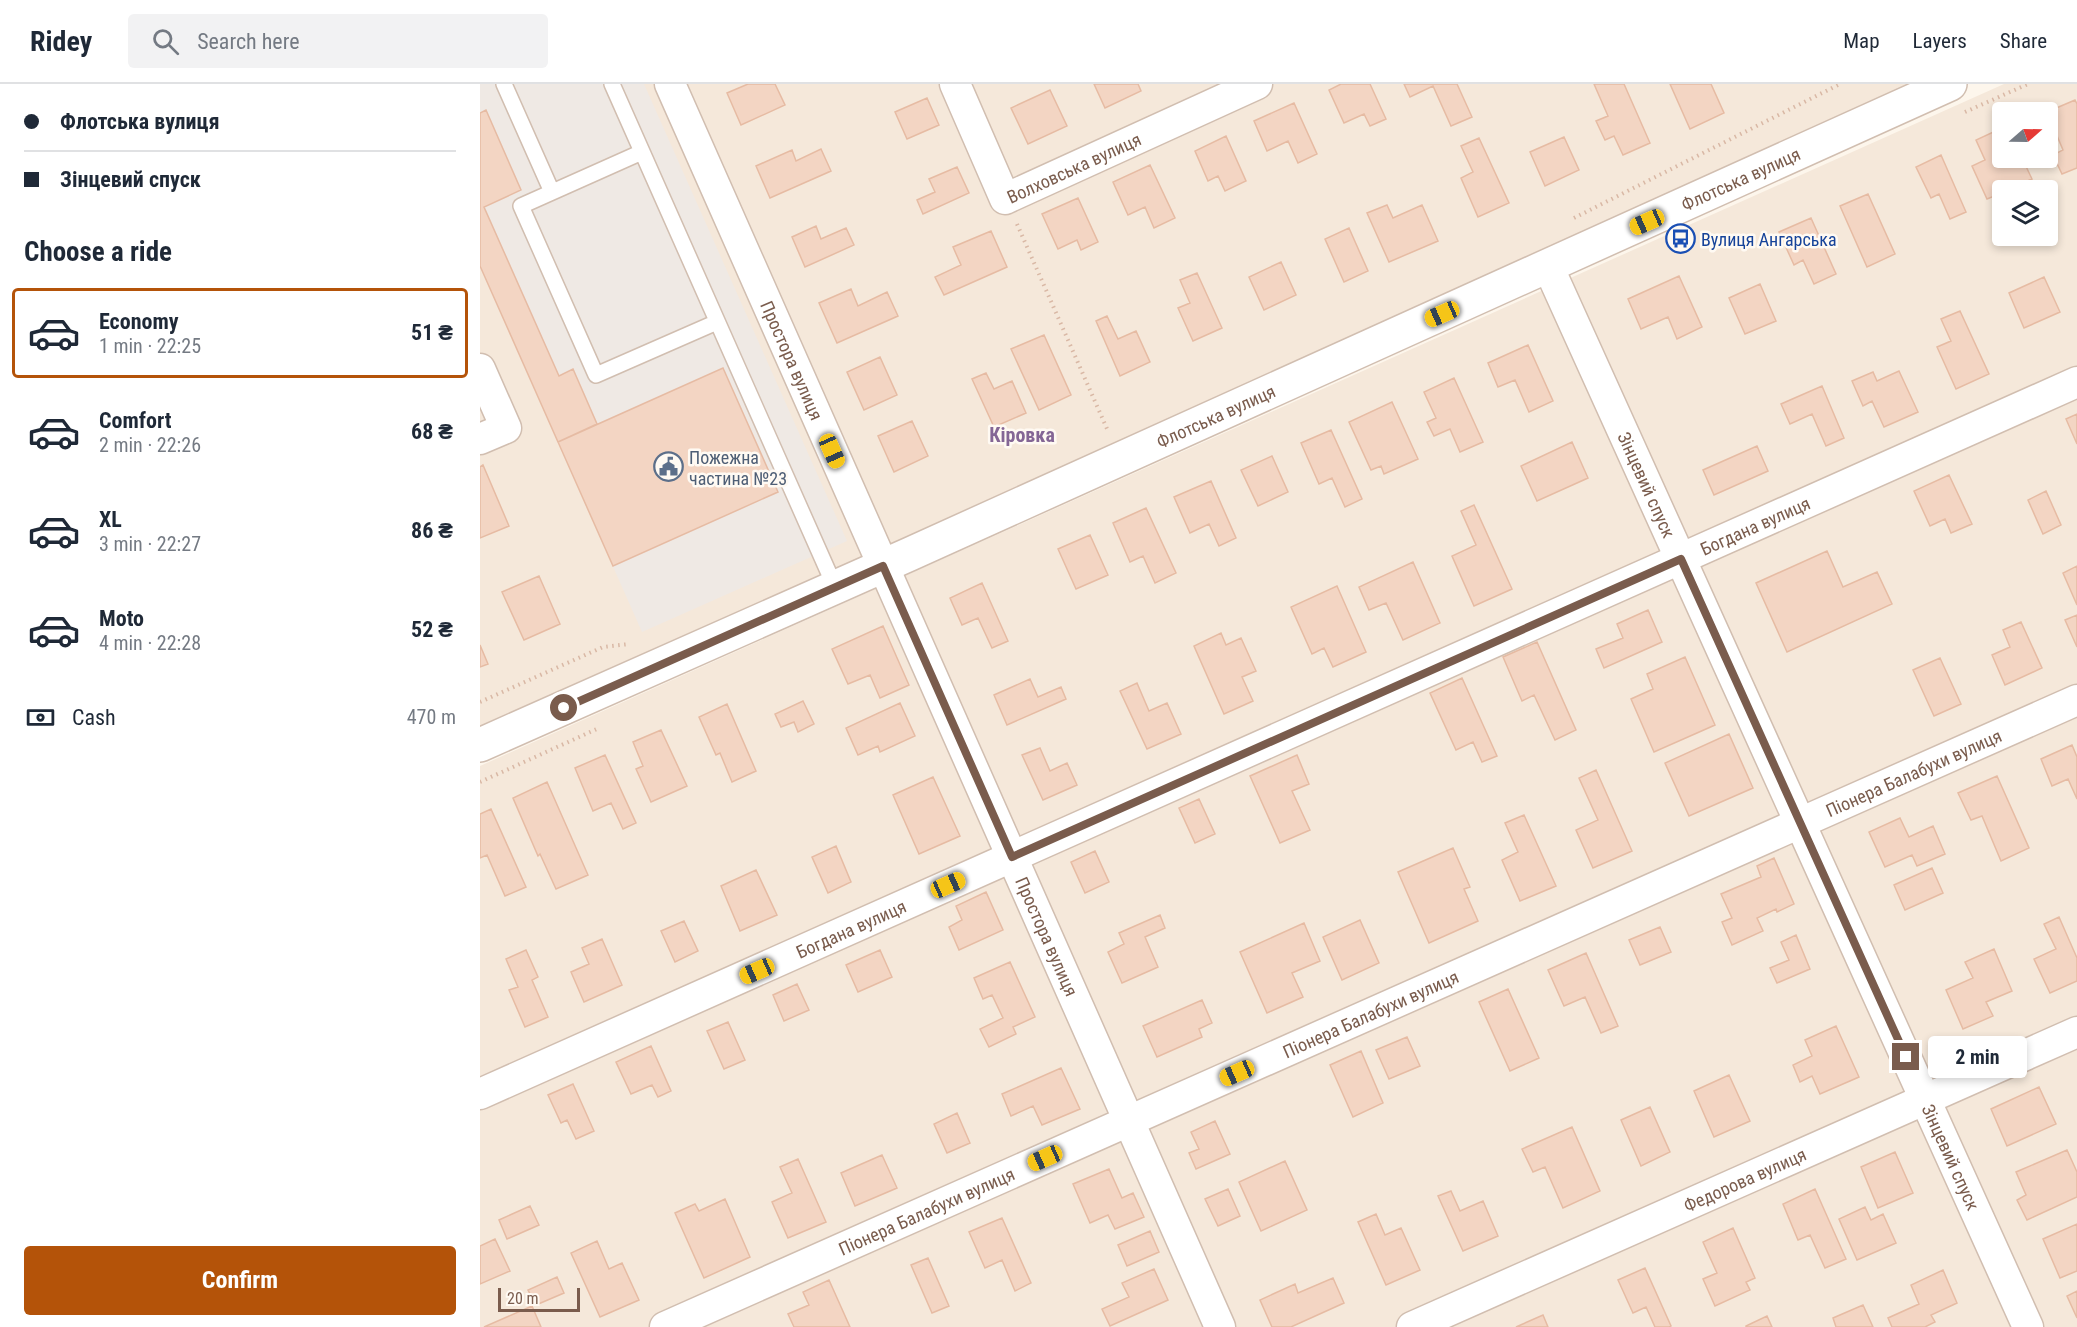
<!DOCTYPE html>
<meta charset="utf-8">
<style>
body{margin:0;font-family:"Roboto Condensed",sans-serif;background:#f2f2f3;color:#1f2937;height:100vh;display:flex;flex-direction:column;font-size:22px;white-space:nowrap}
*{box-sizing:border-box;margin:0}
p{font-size:20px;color:#747a83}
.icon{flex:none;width:33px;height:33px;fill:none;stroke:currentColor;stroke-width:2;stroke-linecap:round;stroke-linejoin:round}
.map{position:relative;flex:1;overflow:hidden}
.details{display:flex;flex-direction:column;background:#fff;width:480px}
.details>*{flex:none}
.hud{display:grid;align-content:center;height:132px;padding:0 24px;background:#fff}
.needle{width:39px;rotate:70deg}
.fabs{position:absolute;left:1512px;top:18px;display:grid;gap:12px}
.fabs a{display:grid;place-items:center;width:66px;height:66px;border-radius:6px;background:#fff;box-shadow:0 3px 9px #0003;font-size:30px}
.scale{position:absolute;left:18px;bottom:15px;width:82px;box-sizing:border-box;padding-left:6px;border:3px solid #7a5c4d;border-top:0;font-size:16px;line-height:21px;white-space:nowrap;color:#7a5c4d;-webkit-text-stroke:4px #fffaf3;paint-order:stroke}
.end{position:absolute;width:27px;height:27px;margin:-14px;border:8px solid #7a5c4d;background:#fff;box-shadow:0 0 0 3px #fff}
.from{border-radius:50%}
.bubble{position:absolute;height:42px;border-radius:6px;background:#fff;box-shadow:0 3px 9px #0003;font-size:20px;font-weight:700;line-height:42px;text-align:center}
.car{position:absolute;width:18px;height:36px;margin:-18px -9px;border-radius:8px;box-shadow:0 0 4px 2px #0007;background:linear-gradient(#f5c518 24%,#345 0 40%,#f5c518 0 76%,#345 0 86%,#f5c518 0)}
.hud b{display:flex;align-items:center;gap:21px;height:57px;font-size:22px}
.hud b+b{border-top:2px solid #e0e1e3}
.hud i{width:15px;height:15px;background:#1f2937}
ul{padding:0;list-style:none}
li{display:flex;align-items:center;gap:18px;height:90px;margin:0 12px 9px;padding:0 12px;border:3px solid transparent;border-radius:6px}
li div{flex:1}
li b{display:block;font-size:22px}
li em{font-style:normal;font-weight:700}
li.on{border-color:#b45309}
li>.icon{width:54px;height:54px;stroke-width:1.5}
h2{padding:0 24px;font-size:27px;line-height:72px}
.pay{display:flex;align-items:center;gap:15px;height:66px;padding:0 24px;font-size:22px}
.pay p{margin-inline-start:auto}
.action{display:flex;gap:12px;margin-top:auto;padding:12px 24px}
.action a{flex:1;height:69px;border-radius:6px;background:#b45309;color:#fff;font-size:24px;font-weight:700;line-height:69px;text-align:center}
header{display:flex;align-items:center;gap:36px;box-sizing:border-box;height:84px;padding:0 30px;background:#fff;border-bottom:2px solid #e0e1e3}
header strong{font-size:28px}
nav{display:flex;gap:33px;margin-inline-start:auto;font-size:21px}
.search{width:420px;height:54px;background:#f2f2f3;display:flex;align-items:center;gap:15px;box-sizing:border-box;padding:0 21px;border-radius:6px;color:#747a83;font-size:22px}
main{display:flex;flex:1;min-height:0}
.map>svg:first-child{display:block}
.residential{fill:#f5e8da;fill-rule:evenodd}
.industrial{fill:#efe9e4}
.building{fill:#f3d5c3;stroke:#e6bba3;stroke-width:1.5}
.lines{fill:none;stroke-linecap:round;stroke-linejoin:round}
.service-casing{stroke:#d1beb0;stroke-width:18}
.minor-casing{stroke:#d1beb0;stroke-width:33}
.tertiary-casing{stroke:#d1beb0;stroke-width:36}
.path{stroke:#d9b8a5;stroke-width:4;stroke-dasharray:1.5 4.5;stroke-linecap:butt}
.service{stroke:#fff;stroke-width:15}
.minor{stroke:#fff;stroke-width:30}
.tertiary{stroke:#fff;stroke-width:33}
.route{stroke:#7a5c4d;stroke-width:8}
.labels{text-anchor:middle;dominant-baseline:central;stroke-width:5;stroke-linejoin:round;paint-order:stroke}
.street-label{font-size:18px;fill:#7a5c4d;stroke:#fffaf3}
.transit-label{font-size:18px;fill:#164399;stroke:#fffaf3;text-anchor:start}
.service-label{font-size:18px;fill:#4e5e75;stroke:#fffaf3;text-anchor:start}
.neighbourhood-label{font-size:20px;font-weight:bold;fill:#846695;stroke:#fffaf3}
</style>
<header>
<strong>Ridey</strong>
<div class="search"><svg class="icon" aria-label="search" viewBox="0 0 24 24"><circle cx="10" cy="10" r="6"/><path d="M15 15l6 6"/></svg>Search here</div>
<nav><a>Map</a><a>Layers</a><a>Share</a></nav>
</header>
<main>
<section class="details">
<div class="hud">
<b><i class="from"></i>Флотська вулиця</b>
<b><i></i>Зінцевий спуск</b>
</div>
<h2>Choose a ride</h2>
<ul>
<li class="on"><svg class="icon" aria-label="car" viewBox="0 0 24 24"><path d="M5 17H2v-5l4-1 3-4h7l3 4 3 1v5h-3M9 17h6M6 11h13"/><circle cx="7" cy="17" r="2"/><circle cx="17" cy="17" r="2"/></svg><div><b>Economy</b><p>1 min · 22:25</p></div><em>51 ₴</em></li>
<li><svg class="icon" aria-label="car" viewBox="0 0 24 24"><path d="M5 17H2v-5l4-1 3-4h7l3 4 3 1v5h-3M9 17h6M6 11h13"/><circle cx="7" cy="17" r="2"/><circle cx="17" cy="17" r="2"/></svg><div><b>Comfort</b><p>2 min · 22:26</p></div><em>68 ₴</em></li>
<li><svg class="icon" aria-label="car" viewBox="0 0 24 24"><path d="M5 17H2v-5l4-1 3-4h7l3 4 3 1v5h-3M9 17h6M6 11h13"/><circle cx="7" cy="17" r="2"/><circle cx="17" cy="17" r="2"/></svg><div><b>XL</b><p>3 min · 22:27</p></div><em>86 ₴</em></li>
<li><svg class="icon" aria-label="car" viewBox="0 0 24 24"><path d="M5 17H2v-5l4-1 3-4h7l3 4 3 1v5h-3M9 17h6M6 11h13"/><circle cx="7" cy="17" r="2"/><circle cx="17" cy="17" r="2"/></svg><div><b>Moto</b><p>4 min · 22:28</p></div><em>52 ₴</em></li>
</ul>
<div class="pay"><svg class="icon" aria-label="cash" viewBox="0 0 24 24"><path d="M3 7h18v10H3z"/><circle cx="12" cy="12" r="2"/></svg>Cash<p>470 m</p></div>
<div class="action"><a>Confirm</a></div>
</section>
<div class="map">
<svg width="1597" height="1243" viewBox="0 0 1597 1243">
<rect width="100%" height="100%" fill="#fdf6ec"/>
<!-- residential -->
<path class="residential" d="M0,0H1429L399,465L0,642Z
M1524,0H1597V1243H0V682ZM1522,28H1568V74H1522ZM1522,106H1568V152H1522Z"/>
<!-- industrial -->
<path class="industrial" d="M0,0H164L367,457L162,548L0,182Z"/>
<!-- building -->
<path class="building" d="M268,0H295L305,21L261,41L247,9Z
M614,0H658L661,7L625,24Z
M861,0H890L906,35L890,42L884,30L864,39L849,6Z
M924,0H977L992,33L971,42L953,2L930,13Z
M1114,0H1144L1170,59L1143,71L1134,52L1125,56L1116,37L1128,32Z
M1190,0H1231L1244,29L1210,45Z
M570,6L587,42L548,60L531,24Z
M447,14L459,41L427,55L415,28Z
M1595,16L1597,20V84L1582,90L1573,71L1583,66L1567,28Z
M814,19L837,70L818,79L808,57L787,67L774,37Z
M6,26L41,106L4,123L79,292L93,285L117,340L78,358L0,182V29Z
M1522,44V74H1542L1552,95L1527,106H1522V109L1507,115L1492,82L1505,76L1496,56Z
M746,52L766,97L745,107L738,92L728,97L715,67Z
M1084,53L1099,86L1065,102L1050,68Z
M999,54L1029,119L998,133L981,94L993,88L981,62Z
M341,65L351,87L290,114L276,82L312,66L316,77Z
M1461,71L1486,128L1470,135L1459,110L1451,114L1436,83Z
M670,81L695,134L674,144L665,123L648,131L633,98Z
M477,83L489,109L443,130L437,116L455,108L449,95Z
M1388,110L1415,170L1387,183L1360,122Z
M598,114L618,158L601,166L597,156L578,165L562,130Z
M907,121L913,134L942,121L958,157L909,178L887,129Z
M1331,134L1356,190L1334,200L1323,176L1314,181L1299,148Z
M336,142L341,155L366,144L374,161L325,183L312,153Z
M869,144L888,187L864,198L845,155Z
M511,147L527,183L464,211L455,193L481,181L473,163Z
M801,178L816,211L784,226L769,193Z
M717,189L742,244L713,257L698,224L710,219L700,196Z
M1199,192L1222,243L1197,255L1188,233L1161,245L1148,215Z
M1564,193L1580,228L1544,244L1529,209Z
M1280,200L1296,237L1265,250L1249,214Z
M371,205L378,222L407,208L418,232L357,259L339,219Z
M1480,227L1509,290L1476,305L1457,263L1471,257L1461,235Z
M627,232L638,255L656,247L670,278L640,292L616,237Z
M564,251L591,311L559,326L531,265Z
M1048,261L1073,317L1049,328L1035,296L1018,303L1008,279Z
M400,273L417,311L384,326L367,288Z
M243,284L298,408L133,482L78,358Z
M1419,287L1438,328L1404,343L1392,317L1383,322L1372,297L1393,288L1397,297Z
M506,289L514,305L532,297L546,329L514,343L492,295Z
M974,294L1003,358L980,368L970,345L954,352L947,338L956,334L944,308Z
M1342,302L1364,354L1346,362L1332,330L1310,340L1301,320Z
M912,318L938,375L904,390L901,382L891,386L869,338Z
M1597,330V360L1586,335Z
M432,337L448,372L414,388L398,352Z
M851,346L882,415L865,423L852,394L839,400L821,359Z
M1092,358L1108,394L1057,417L1041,382Z
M1277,362L1288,387L1234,411L1223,386Z
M792,372L808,408L778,422L761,386Z
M3,381L29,442L0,454V383Z
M1469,391L1492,440L1471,449L1465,435L1450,442L1434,407Z
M731,397L756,454L739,462L729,440L710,449L694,413Z
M1566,407L1581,441L1563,450L1548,416Z
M994,421L1032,505L994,522L972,472L996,461L981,427Z
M666,424L696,489L675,499L663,472L650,478L633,439Z
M610,451L628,491L596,505L578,465Z
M1347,467L1363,503L1397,488L1412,520L1307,568L1276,499Z
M933,478L960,539L923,556L906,519L889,526L879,503Z
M1597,482V521L1583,489Z
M59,492L80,540L44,556L22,508Z
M502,499L528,557L512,564L498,534L482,541L470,514Z
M857,502L886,568L853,583L844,564L832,570L811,523Z
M1168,526L1182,558L1124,584L1116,565L1143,554L1137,540Z
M1597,531V563L1585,536Z
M1541,538L1562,584L1525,601L1512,571L1530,563L1523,546Z
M403,542L429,601L400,614L390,591L368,600L352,565Z
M741,549L746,561L761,554L776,587L762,593L773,617L744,630L714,562Z
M1057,558L1096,646L1075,656L1054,611L1042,617L1023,573Z
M0,561L8,580L0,583Z
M1205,573L1235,641L1174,668L1151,615L1173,605L1167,590Z
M1460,574L1481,620L1454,632L1433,586Z
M982,594L1017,672L1002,678L993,658L976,666L950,609Z
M550,595L558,613L581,603L586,615L527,641L514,611Z
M657,599L669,627L687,619L701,650L667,665L640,607Z
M323,617L334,640L318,648L314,638L301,643L295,630Z
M420,619L435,652L400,668L398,662L378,671L366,644Z
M247,620L276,687L252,698L240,669L236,671L219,633Z
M181,646L207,702L171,718L156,685L163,682L153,658Z
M1249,650L1273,704L1209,732L1185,679Z
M1592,661L1597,673V715L1588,695L1572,702L1561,675Z
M560,664L570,687L587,679L597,701L563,716L542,671Z
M125,671L156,739L143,745L131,719L113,727L95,684Z
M817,671L829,700L812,707L830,746L800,759L770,692Z
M1116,686L1152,767L1113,784L1096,746L1118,736L1099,694Z
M1517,692L1549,764L1521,777L1502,732L1491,736L1478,709Z
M453,693L480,752L439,770L413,711Z
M67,698L108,791L76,805L60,770L58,772L33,714Z
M719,715L735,750L715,759L699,724Z
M11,725L46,803L25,812L7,771L0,774V730Z
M1044,731L1076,802L1040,817L1022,776L1038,768L1025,739Z
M1420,734L1429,753L1453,742L1465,770L1437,782L1432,771L1405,783L1389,748Z
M356,762L371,798L348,809L332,773Z
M973,764L990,803L984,805L998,837L949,859L918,788Z
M615,767L629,798L605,809L591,778Z
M1294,774L1314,820L1297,828L1296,825L1277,834L1283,847L1252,861L1242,838L1252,834L1241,810L1281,793L1277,782Z
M1452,784L1463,809L1425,826L1414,801Z
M276,786L297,831L260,847L241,802Z
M506,808L523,846L479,866L469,843L482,836L476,822Z
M680,831L685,844L665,853L678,883L642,899L628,868L644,860L639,849Z
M1579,833L1597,874V897L1570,909L1554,875L1576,865L1564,840Z
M880,836L899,879L862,896L843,853Z
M204,837L218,867L195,878L181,847Z
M824,839L840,877L812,889L823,913L787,929L760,868Z
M1180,843L1191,868L1160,881L1149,856Z
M1316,851L1330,885L1297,899L1290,884L1309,876L1301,858Z
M122,855L142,901L104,918L91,888L109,880L102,864Z
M1514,865L1532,907L1506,918L1513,932L1483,945L1466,906L1493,894L1485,878Z
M46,866L58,893L52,896L68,933L45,943L29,906L38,903L26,875Z
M400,866L412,893L378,908L366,881Z
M1106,869L1138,942L1121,949L1105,913L1084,922L1068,886Z
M530,878L555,933L533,943L536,950L509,963L500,945L523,934L512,911L503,915L494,894Z
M317,900L329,926L304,937L293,911Z
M1028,905L1059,974L1030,987L999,918Z
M722,916L732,939L719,945L722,953L677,973L663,942Z
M248,938L265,976L244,985L227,947Z
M1356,942L1379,993L1340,1010L1332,992L1320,998L1313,981L1332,972L1325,956Z
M927,953L940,982L909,995L896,966Z
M171,962L191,1007L178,1013L172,1001L151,1010L136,978Z
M881,967L903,1019L873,1033L850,981Z
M581,984L600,1025L562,1041L553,1022L531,1032L522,1010Z
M1249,991L1270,1037L1234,1053L1214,1007Z
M93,1000L114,1047L96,1055L87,1036L81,1039L68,1011Z
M1559,1003L1576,1040L1527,1062L1511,1025Z
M1170,1023L1190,1068L1161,1082L1141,1036Z
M477,1029L490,1059L467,1069L454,1040Z
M735,1037L750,1070L716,1085L709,1069L719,1065L711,1048Z
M1092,1043L1120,1107L1083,1124L1065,1083L1053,1088L1042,1065Z
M1587,1066L1597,1088V1113L1547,1136L1537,1116L1546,1111L1536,1088Z
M1415,1068L1433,1109L1398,1124L1381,1083Z
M402,1071L417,1104L375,1122L361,1089Z
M318,1075L346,1138L308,1154L292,1118L312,1109L300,1083Z
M805,1077L827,1126L781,1147L759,1098Z
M629,1085L642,1114L653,1109L664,1133L635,1145L628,1131L610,1139L593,1100Z
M748,1105L760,1132L738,1142L725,1115Z
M1335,1105L1366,1175L1345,1184L1330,1151L1318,1156L1303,1120Z
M971,1107L980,1127L1003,1117L1018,1152L983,1167L958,1112Z
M245,1115L270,1173L224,1194L195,1129L215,1120L219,1127Z
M50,1122L59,1141L27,1155L19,1136Z
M1385,1123L1391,1136L1403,1130L1416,1159L1377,1176L1359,1135Z
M896,1130L905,1151L921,1144L940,1186L906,1201L878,1138Z
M522,1134L551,1199L535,1207L522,1176L505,1184L489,1148Z
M1597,1140V1187L1580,1194L1563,1155Z
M1253,1144L1275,1194L1266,1198L1270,1206L1235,1222L1223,1195L1237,1189L1223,1158Z
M670,1147L679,1168L647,1182L638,1161Z
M15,1155L30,1187L0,1200V1162Z
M117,1157L129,1185L142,1179L159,1216L120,1233L91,1169Z
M448,1174L469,1222L452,1229L431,1181Z
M1165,1184L1191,1242L1189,1243H1175L1166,1223L1153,1229L1138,1196Z
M674,1185L688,1216L630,1242L622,1225L649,1213L642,1199Z
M1463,1186L1477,1219L1451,1231L1455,1238L1445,1243H1412L1408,1234L1439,1220L1431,1201Z
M77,1193L84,1209L56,1221L48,1206Z
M853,1194L864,1219L811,1243H792L780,1216L815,1200L818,1209Z
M349,1196L370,1243H314L308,1230L329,1221L323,1208Z
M1597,1207V1234L1587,1212Z
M1383,1221L1393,1243H1356L1353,1234Z
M52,1222L61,1243H4Z
M1063,1231L1068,1243H1036Z
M1287,1232L1292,1243H1266V1242Z"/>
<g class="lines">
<defs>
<path id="service" d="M24,0L72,108
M132,0L355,503
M162,68L41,122L116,291L237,238"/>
<g id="minor">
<path id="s1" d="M190,0L740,1243"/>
<path id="s2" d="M475,0L525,115L777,0"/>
<path id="s3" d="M1068,182L1548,1243"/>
<path d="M0,285L26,344L0,355"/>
<path id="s4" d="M0,1010L1597,298"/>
<path id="s5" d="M185,1243L1597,616"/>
<path id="s6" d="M932,1243L1597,948"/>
</g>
<g id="tertiary">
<path id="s7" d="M0,661L430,470L1470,0"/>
</g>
</defs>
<!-- service casing -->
<use href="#service" class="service-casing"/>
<!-- minor casing -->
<use href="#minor" class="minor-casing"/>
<!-- tertiary casing -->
<use href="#tertiary" class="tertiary-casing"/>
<!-- path -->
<path class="path" d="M1485,28L1548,0
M1094,134L1360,0
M537,140L628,347
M0,618L123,563L149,560
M0,698L119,644"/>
<!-- service -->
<use href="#service" class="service"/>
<!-- minor -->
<use href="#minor" class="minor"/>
<!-- tertiary -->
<use href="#tertiary" class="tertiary"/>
</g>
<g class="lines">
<!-- route -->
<path class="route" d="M84,624L403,482L532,773L1201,475L1426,973"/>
</g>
<!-- icons -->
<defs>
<symbol id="bus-ring" viewBox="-11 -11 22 22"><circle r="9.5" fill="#fffaf3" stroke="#1a4fb4" stroke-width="1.5"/><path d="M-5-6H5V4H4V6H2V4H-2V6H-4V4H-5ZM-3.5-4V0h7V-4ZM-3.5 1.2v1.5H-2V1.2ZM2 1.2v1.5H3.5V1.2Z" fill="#1a4fb4"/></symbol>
<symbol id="civic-ring" viewBox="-11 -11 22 22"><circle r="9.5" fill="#fffaf3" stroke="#5c6f8a" stroke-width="1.5"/><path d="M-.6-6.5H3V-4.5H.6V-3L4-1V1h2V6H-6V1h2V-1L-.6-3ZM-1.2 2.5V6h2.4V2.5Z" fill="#5c6f8a"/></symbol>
</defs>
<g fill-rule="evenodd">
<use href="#bus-ring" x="1184" y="138" width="33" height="33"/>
<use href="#civic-ring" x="172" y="366" width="33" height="33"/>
</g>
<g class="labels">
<!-- street labels -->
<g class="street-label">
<text stroke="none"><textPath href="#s2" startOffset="201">Волховська вулиця</textPath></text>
<text stroke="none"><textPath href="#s7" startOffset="1382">Флотська вулиця</textPath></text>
<text stroke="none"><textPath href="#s1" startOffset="302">Простора вулиця</textPath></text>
<text stroke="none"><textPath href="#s7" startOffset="806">Флотська вулиця</textPath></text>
<text stroke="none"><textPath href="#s3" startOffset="240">Зінцевий спуск</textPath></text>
<text stroke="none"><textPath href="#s4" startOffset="1396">Богдана вулиця</textPath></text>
<text stroke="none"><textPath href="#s5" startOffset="1366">Піонера Балабухи вулиця</textPath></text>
<text stroke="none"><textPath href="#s4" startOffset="406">Богдана вулиця</textPath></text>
<text stroke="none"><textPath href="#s1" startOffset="932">Простора вулиця</textPath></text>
<text stroke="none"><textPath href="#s5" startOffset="772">Піонера Балабухи вулиця</textPath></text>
<text stroke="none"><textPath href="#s3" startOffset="978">Зінцевий спуск</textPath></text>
<text stroke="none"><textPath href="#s6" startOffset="364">Федорова вулиця</textPath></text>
<text stroke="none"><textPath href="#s5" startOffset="286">Піонера Балабухи вулиця</textPath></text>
</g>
<!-- transit labels -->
<g class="transit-label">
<text x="1221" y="155">Вулиця Ангарська</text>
</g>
<!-- service labels -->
<g class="service-label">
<text x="209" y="373">Пожежна<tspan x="209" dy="21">частина №23</tspan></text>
</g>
<!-- neighbourhood labels -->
<g class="neighbourhood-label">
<text x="542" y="351">Кіровка</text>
</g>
</g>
</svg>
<div class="fabs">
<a><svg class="needle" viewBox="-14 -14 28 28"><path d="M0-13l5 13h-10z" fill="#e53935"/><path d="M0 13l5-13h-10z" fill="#747a83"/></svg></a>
<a><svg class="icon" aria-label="layers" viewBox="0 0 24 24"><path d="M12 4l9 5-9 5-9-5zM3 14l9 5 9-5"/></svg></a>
</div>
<div class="scale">20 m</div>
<i class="end from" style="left:84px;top:624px"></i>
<i class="end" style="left:1426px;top:973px"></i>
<div class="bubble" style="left:1448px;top:952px;width:99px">2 min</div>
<i class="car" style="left:1167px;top:138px;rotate:246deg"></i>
<i class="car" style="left:962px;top:230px;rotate:246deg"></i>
<i class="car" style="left:352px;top:367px;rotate:156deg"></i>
<i class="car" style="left:468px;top:801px;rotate:66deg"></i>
<i class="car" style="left:277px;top:887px;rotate:246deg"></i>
<i class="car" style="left:757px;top:989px;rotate:246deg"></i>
<i class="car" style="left:565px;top:1074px;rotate:246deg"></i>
</div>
</main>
